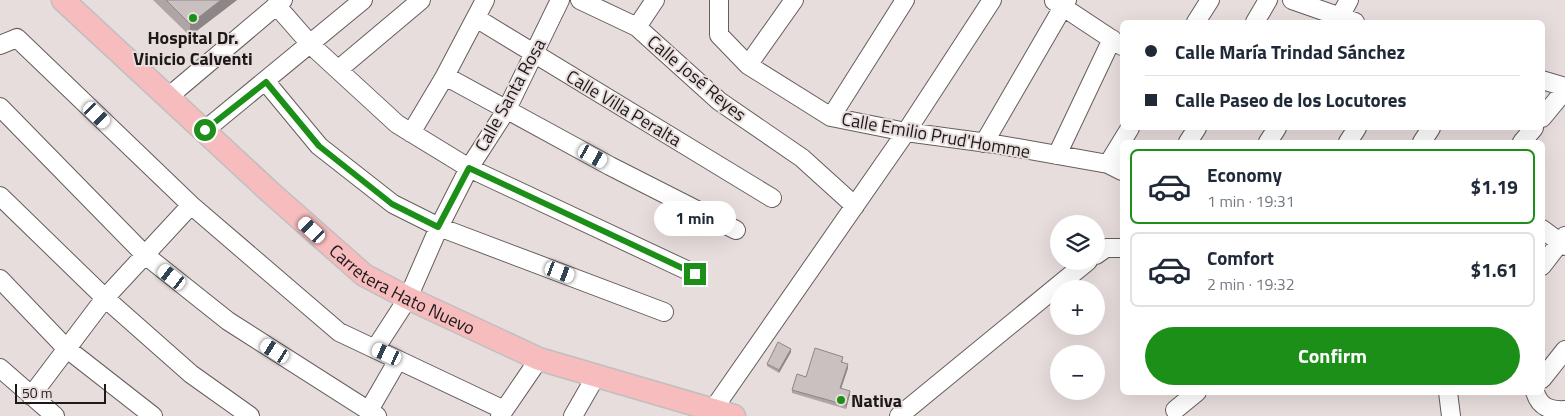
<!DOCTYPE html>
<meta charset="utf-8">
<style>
body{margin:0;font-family:"Titillium Web",sans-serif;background:#f6f6f7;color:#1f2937;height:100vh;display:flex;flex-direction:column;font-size:19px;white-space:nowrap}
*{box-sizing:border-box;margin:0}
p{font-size:16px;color:#747a83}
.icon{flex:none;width:28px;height:28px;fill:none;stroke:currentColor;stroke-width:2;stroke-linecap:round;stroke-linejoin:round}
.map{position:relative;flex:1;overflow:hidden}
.side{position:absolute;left:1120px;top:140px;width:425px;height:255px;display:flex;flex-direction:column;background:#fff;border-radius:8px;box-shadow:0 5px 20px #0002}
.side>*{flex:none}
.top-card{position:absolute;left:1120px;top:20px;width:425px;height:110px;border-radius:8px;box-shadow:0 5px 20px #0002;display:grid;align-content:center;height:110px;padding:0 25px;background:#fff}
.fabs{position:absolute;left:1050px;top:215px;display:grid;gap:10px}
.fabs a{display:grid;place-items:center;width:55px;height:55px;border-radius:50%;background:#fff;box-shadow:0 5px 20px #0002;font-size:25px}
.scale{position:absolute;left:15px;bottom:12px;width:91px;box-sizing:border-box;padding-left:5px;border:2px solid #1d1919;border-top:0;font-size:14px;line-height:18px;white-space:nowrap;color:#1d1919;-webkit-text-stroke:4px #e8dddd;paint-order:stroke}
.end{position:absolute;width:22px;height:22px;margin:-11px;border:6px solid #1c8f18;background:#fff;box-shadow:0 0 0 2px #fff}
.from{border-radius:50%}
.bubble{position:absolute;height:35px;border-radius:18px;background:#fff;box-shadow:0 5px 20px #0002;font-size:16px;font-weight:700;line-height:35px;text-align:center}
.car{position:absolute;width:15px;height:30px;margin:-15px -8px;border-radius:6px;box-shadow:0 0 4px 1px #0007;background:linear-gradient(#fff 24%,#345 0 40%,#fff 0 76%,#345 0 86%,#fff 0)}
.top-card b{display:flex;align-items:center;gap:18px;height:48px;font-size:19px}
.top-card b+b{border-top:1px solid #e0e1e3}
.top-card i{width:12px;height:12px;background:#1f2937}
ul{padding:9px 0 0;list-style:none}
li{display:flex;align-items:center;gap:15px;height:75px;margin:0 10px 8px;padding:0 15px;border:2px solid #e0e1e3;border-radius:8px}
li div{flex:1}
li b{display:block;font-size:19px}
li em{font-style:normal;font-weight:700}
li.selected{border-color:#1c8f18}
li>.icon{width:45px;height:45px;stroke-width:1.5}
.action{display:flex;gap:10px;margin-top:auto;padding:10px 25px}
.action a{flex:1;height:58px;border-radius:30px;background:#1c8f18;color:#fff;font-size:20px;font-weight:700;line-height:58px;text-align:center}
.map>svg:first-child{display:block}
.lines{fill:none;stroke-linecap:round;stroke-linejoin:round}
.minor-casing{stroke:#665d5d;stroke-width:20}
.major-casing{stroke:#c0bfbf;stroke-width:25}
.minor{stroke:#fff;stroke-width:18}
.major{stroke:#f7bcbe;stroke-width:22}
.wall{fill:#aea5a4}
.shaded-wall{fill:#8d8686}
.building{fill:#cac0bf;stroke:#8d8686}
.route{stroke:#1c8f18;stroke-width:6}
.poi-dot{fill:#1c8f18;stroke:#e8dddd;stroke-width:2}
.labels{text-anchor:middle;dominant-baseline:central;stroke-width:4;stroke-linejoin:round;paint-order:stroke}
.poi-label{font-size:18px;font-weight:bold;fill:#1d1919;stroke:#e8dddd}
.street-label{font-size:18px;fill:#1d1919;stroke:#e8dddd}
</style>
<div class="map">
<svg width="1565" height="416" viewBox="0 0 1565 416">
<rect width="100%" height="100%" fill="#e8dddd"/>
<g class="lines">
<defs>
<path id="minor" d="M580,0L637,27L719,101L802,158L855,206
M719,0V35L748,65L831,117L906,132L995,144L1108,164L1122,171
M1292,0L1355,22
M1054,1L1122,46
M276,5L311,45L397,124L469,168L695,274
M476,18L772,198
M1196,22L1210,0
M1255,22L1268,0
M1337,22L1349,0
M637,27L655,0
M0,45L17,38L191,205L339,332L504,410
M748,65L794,0
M339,69L421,0
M445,76L610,166L736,230
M1542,80L1565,87
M266,82L319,146L393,204L439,227L664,312
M167,98L283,0
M0,107L145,255L228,321L377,416
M831,117L905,0
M1542,118L1565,90
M205,130L363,0
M411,133L445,76L485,0
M1188,142L1197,128
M1268,142L1277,128
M1348,142L1357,128
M1422,142L1431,128
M1522,142L1534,128
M984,143L1067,0
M1057,155L1112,39
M1108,164L1130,128
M0,196L105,298L191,374L250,416
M1542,229L1565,246
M1096,255L1106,248H1122
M1542,266L1565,236
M0,279L66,348L153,416
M375,349L408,298L439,227L469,168L507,109L560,0
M0,368L55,416
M1542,379L1565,350
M1448,392L1451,416
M1535,392C1540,408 1551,411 1565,410
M31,396L105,298L191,205
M1175,410L1197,392
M712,411L906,132L992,0
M368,412L398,360
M500,416L539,359
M573,416L596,376
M899,416L1088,261"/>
<g id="major">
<path id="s1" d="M63,0L270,192L364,275L408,298L539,359L734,416"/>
</g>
</defs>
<!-- minor casing -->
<use href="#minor" class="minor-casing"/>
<!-- major casing -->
<use href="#major" class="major-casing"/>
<!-- minor -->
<use href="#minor" class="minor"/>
<!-- major -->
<use href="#major" class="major"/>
</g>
<!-- wall -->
<path class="wall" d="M153,0H237L190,36Z
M791,352L779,373L767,366V364Z
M843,360L842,363L848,368L841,388L850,394L846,409L792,393V390L806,377Z"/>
<!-- shaded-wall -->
<path class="shaded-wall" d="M221,0H237L190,36V24Z
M791,349V352L779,373V370Z
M848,364V368L840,392V388Z
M850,391V394L846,409V405Z"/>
<!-- building -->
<path class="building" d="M166,0H221L190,24Z
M778,342L791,349L779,370L767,364Z
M815,348L843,357L841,362L848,364L840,388L850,391L846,405L792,390L797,374L806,377Z"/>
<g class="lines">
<!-- route -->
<path class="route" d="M205,130L266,82L319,146L392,204L438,227L469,168L695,274"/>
</g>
<!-- markers -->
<g class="poi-dot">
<circle cx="193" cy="18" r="5"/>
<circle cx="841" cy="400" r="5"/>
</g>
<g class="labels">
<!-- poi labels -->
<g class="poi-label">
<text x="193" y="37">Hospital Dr.<tspan x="193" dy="21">Vinicio Calventi</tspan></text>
<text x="851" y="400" text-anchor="start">Nativa</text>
</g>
<!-- street labels -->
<g class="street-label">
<text transform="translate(697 78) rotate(40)">Calle José Reyes</text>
<text transform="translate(510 95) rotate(-61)">Calle Santa Rosa</text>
<text transform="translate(624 108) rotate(31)">Calle Villa Peralta</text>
<text transform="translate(936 135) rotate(10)">Calle Emilio Prud'Homme</text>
<text stroke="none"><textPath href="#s1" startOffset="448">Carretera Hato Nuevo</textPath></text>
</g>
</g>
</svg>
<div class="fabs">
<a><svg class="icon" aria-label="layers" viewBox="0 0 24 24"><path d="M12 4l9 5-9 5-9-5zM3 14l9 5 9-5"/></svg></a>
<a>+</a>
<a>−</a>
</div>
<div class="scale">50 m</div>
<i class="end from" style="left:205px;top:130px"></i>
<i class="end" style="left:695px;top:274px"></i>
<div class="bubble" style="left:654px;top:201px;width:82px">1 min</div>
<i class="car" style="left:97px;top:115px;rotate:134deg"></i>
<i class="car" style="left:593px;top:156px;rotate:119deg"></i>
<i class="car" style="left:312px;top:230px;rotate:313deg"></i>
<i class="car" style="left:560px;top:272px;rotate:111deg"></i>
<i class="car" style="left:172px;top:277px;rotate:308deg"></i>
<i class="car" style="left:275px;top:351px;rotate:303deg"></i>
<i class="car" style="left:387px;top:354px;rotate:295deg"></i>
<div class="top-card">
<b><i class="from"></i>Calle María Trindad Sánchez</b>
<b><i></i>Calle Paseo de los Locutores</b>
</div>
<section class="side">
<ul>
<li class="selected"><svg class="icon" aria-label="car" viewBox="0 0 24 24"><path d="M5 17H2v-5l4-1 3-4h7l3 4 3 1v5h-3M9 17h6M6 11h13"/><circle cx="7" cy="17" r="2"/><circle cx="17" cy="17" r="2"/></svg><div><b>Economy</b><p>1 min · 19:31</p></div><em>$1.19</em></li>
<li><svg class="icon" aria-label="car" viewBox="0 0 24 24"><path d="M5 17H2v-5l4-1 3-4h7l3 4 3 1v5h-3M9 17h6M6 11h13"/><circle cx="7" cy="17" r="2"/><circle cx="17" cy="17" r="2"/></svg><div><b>Comfort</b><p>2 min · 19:32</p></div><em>$1.61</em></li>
</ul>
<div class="action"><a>Confirm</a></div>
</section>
</div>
